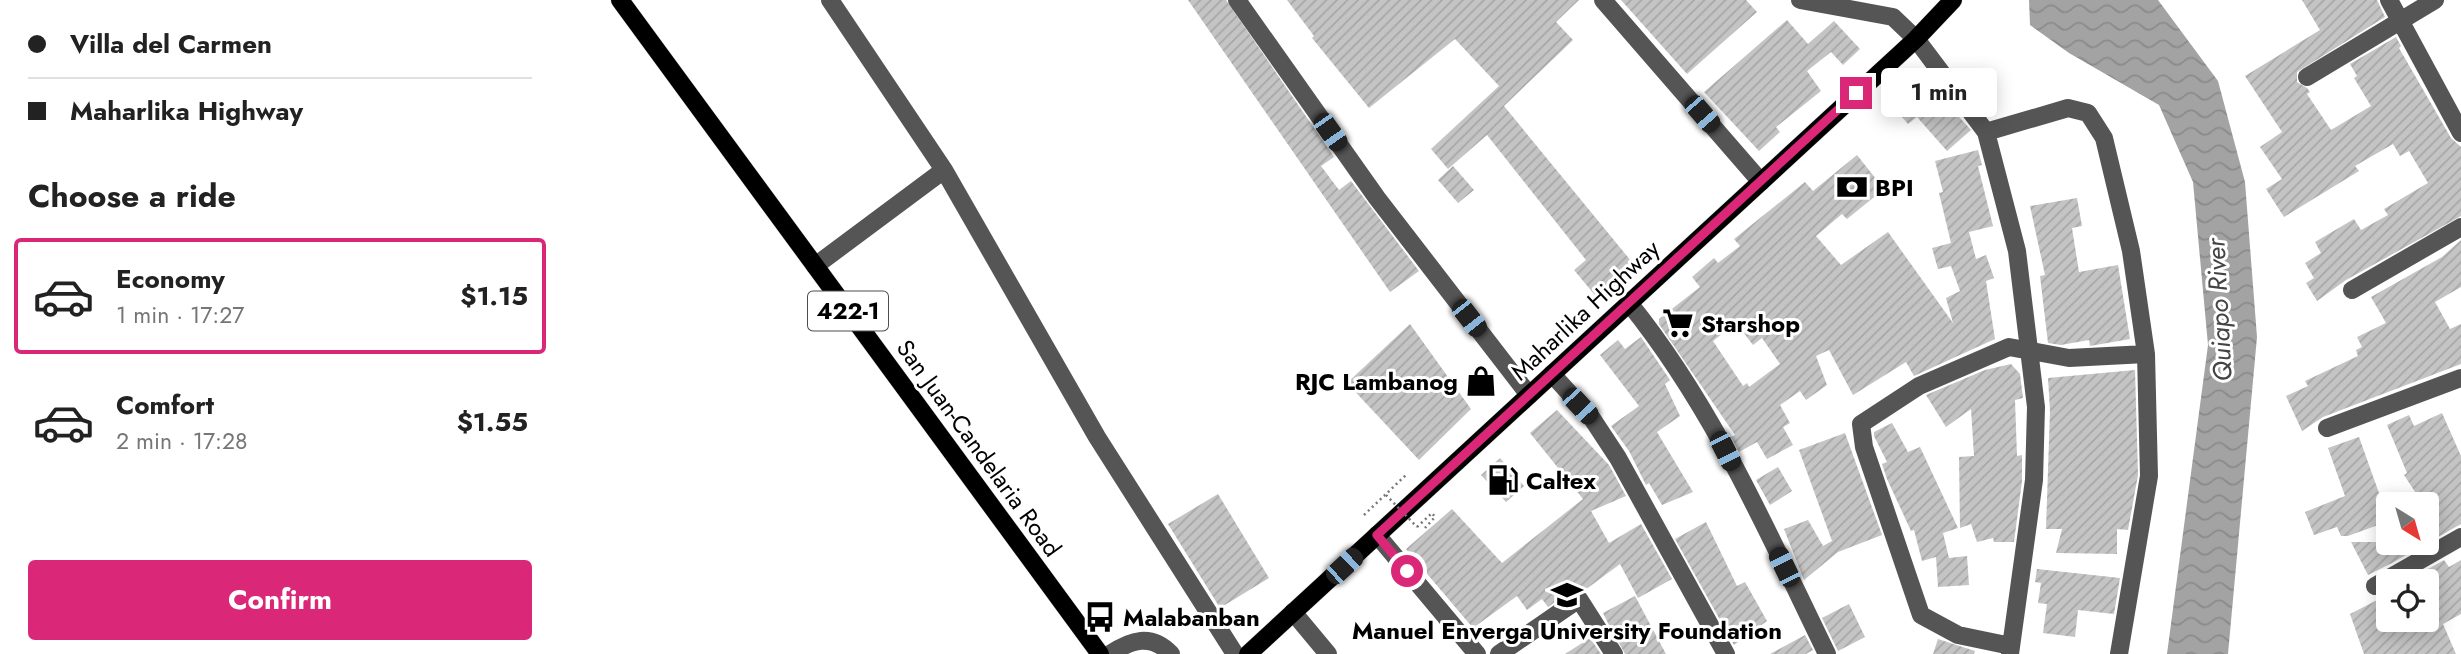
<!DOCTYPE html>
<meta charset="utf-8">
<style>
body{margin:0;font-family:Jost,sans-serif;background:#f6f6f6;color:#222;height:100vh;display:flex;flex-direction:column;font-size:26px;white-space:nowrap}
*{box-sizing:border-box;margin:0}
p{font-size:23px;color:#767676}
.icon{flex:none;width:38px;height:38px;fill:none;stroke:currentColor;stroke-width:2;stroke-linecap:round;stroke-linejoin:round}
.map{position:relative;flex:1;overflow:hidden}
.details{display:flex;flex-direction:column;background:#fff;width:560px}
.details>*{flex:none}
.top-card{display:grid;align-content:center;height:154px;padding:0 28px;background:#fff}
.needle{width:46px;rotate:143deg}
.buttons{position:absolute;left:1816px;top:492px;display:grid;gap:14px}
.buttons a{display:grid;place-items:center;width:63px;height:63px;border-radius:7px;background:#fff;box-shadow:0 4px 18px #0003;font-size:35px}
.end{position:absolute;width:32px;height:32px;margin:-16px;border:9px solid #db2777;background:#fff;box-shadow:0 0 0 4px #fff}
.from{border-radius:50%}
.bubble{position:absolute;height:49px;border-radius:7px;background:#fff;box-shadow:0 4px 18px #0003;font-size:23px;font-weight:700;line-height:49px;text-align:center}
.car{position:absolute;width:21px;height:42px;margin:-21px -10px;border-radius:9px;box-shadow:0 0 5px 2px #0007;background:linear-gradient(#222 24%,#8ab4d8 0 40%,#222 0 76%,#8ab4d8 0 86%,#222 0)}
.top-card b{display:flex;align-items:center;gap:24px;height:66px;font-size:26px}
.top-card b+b{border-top:2px solid #e0e0e0}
.top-card i{width:18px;height:18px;background:#222}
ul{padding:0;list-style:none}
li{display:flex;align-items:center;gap:21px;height:116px;margin:0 14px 10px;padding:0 14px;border:4px solid transparent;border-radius:7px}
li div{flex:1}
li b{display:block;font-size:26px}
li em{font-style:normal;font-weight:700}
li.active{border-color:#db2777}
li>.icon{width:63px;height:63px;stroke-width:1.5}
h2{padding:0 28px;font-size:32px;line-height:84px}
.action{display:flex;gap:14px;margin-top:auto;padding:14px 28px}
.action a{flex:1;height:80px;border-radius:7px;background:#db2777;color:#fff;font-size:28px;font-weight:700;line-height:80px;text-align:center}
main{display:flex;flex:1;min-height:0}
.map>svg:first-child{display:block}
.water{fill:url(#water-waves)}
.building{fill:url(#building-hatch);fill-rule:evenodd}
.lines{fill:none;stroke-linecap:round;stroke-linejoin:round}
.major-casing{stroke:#dbdbdb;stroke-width:19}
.path{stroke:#777;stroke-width:2.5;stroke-dasharray:2 3.5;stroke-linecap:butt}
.minor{stroke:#555;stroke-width:18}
.major{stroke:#000;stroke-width:18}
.path-bridge{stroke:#777;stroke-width:2.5;stroke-dasharray:2 3.5;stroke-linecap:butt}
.route{stroke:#db2777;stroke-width:9}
.labels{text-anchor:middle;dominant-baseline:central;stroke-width:6;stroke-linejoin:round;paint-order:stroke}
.shield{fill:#fff;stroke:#4c4c4c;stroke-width:2}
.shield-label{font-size:23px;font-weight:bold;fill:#000}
.poi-label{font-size:24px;font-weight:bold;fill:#000;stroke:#fff;text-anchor:start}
.street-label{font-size:24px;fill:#000;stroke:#fff}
.water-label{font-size:26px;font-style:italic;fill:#444;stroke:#fff}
</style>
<main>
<section class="details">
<div class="top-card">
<b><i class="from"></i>Villa del Carmen</b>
<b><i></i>Maharlika Highway</b>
</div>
<h2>Choose a ride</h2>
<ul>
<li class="active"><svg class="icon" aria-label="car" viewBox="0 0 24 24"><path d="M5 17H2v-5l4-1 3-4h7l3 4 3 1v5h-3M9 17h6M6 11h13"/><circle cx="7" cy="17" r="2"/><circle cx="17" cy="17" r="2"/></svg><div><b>Economy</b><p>1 min · 17:27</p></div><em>$1.15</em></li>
<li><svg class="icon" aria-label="car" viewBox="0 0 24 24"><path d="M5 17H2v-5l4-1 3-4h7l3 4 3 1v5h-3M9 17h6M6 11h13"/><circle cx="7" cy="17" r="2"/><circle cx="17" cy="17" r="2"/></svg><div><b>Comfort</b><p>2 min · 17:28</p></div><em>$1.55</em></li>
</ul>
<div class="action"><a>Confirm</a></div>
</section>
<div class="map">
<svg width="1901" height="654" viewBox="0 0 1901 654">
<defs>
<pattern id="water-waves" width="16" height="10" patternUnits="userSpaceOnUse" patternTransform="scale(1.75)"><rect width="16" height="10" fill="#a3a3a3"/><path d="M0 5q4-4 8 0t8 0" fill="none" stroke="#8b8b8b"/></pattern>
<pattern id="building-hatch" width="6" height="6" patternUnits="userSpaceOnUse" patternTransform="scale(1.75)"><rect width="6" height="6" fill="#c4c4c4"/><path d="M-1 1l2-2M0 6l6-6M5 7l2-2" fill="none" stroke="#a7a7a7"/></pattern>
</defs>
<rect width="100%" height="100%" fill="#fff"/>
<!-- water -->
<path class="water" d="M1469,0H1598L1658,81L1685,182L1697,337L1668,654H1607L1648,345L1633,182L1599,105L1509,53L1470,25Z"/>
<!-- building -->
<path class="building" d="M628,0H666L774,157L761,166L779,190L791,181L859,271L830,292Z
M727,0H1019L996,22L1013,40L944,106L1076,267L1039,300L1014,270L1026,260L927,135L888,169L871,149L939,86L895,39L809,108L752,38L754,36Z
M1061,0H1186L1197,12L1127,74Z
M1742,0H1817L1825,17L1737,72V82L1747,88L1750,92L1747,94L1771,130L1811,106L1794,78L1797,76L1790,64L1836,37L1841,46L1839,48L1891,138L1901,147V216L1786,280L1757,301L1746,283L1754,278L1745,263L1761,253L1755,242L1794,219L1801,230L1828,215L1824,209L1868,183L1849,151L1840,156L1833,144L1795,166L1799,171L1724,217L1706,189L1722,179L1700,147L1722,132L1685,76L1760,30Z
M1227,20L1248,44L1274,21L1300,49L1283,65L1271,52L1247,71L1261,91L1216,127L1220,132L1199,151L1144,92Z
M1361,75L1411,130L1387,151L1357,117L1348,124L1329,102Z
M1418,150L1422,165L1418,166L1433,226L1409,232L1416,259L1426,255L1434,278L1426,281L1435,339L1354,376L1346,362L1293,395L1269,350L1256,356L1267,385L1246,400L1240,391L1220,405L1230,423L1223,427L1233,445L1207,459L1197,442L1179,452L1171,437L1175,435L1099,324V319L1140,287L1132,277L1154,258L1158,263L1180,246L1174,239L1245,182L1253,191L1297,155L1324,189L1287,219L1282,214L1256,236L1281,265L1328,232L1393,323L1386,298L1400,291L1391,266L1378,269L1372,248L1391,243L1379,193L1383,192L1375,161ZM1176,323L1193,345L1202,338L1220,364L1189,387L1187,383L1183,386L1153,341Z
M893,166L914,190L898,203L878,180Z
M1517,198L1522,226L1512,228L1519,272L1558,265L1570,339L1530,346L1529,340L1501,345L1488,343L1480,276L1485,275L1470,206Z
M1901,240V287L1875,302L1890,329L1901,324V364L1763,417L1742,431L1726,396L1748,386L1745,381L1798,356L1796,350L1802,347L1797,337L1826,323L1811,297L1882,257Z
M850,324L911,409L859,460L787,383Z
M1081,337L1110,380L1105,384L1120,416L1097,432L1133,492L1102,505L1089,483L1086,485L1069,451L1051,426L1079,406L1040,355L1058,340L1065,349Z
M1451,364L1460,374L1463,398L1455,400L1457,456L1462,455V481L1454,542H1434L1433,538L1417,542L1411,524L1400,528L1399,457L1414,456L1411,409L1386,427L1366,395L1425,370Z
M1575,370L1578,475L1568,530L1557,529V554L1496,553L1502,529H1486L1490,411L1488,378Z
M997,410L1049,465L1066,496L1031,511L1049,543L1081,524L1112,579L1078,598L1060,564L1025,590L1013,589L988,607L982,599L967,610L957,596L913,628L846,549L892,509L942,563L1023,499L970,433Z
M1882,413L1901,456V524L1832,563L1808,575L1791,542H1867V504H1863L1844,475L1847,473L1827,425L1849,415L1854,426Z
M1332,423L1348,452L1360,447L1398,528L1383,533L1389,558L1407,556L1409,585L1378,587L1376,557L1362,561L1354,530L1351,531L1327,479L1322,464L1327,462L1314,436V432Z
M1285,433L1322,535L1278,552L1244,580L1224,529L1248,520L1263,546L1272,541L1239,450Z
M1799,437L1829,521L1788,536H1781L1777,527L1754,535L1745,512L1785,496L1768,448Z
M940,458L964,486L946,502L921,475Z
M1218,467L1232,491L1210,505L1196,480Z
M658,494L709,578L660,608L608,524Z
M1146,522L1177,586L1185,582L1207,621L1174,645L1115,539Z
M1884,560L1889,567L1901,560V614L1883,624L1896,654H1804L1790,614L1829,594V620H1867V581H1847Z
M1477,569L1560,578L1554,614L1518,610L1515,637L1483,633L1487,604L1478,603L1481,583L1475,582Z
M1075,596L1106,654H1065L1049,625L1043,613Z
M1289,604L1305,637L1278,651L1262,618Z
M1245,635L1253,650L1246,654H1210Z
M1030,638L1041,654H1005Z
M1378,639L1415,651L1414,654H1373Z"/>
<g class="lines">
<defs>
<path id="major" d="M60,0L540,654
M688,654L1356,39L1393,0"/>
</defs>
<!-- major casing -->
<use href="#major" class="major-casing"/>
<!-- path -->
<path class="path" d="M804,515L847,474
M857,527L872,513L875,517L865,528"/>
<!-- minor -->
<path class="minor" d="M270,0L384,170L537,437L675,654
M677,0L817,198L969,395
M1043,0L1201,182
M1240,0L1333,17L1356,39L1426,132L1457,251L1476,407L1474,480L1450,654
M1829,0L1901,133
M1747,77L1875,0
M1426,132L1508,108L1528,113L1544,138L1571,251L1586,354L1589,476L1559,654
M255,266L384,170
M1792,290L1901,227
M1069,303C1154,408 1208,533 1267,654
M992,374L1031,417L1058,458L1166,654
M1767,428L1901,378
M817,535L917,654
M1815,586L1901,537
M733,612L768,654
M1451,646L1398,635L1361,615L1304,447L1301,424L1359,386L1449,347L1509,358L1586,354
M550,654C571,640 591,633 611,654
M939,654L1019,599L1054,654"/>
<!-- major -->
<use href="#major" class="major"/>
<!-- path-bridge -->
<path class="path-bridge" d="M826,495L857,527"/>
</g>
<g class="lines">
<!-- route -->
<path class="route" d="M847,571L817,535L1296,93"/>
</g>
<!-- icons -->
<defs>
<symbol id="bank-bare" viewBox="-9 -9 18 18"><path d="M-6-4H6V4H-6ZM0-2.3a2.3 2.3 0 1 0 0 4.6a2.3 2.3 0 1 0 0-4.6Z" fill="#000" stroke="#fff" stroke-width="2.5" paint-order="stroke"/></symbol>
<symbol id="supermarket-bare" viewBox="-9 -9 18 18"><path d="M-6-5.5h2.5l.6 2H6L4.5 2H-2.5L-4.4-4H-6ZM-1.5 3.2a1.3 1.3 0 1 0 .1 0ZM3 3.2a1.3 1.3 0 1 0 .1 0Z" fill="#000" stroke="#fff" stroke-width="2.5" paint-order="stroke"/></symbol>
<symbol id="shop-bare" viewBox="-9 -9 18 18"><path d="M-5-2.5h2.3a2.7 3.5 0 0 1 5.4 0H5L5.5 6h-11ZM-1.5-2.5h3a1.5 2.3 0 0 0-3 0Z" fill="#000" stroke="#fff" stroke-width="2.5" paint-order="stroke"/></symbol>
<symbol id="fuel-bare" viewBox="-9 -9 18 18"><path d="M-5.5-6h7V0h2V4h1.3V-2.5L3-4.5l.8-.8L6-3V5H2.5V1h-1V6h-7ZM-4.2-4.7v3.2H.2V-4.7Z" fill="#000" stroke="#fff" stroke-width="2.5" paint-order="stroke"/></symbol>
<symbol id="university-bare" viewBox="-9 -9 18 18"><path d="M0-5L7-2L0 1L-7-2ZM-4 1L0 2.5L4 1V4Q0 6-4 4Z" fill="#000" stroke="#fff" stroke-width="2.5" paint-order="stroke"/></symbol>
<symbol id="bus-bare" viewBox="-9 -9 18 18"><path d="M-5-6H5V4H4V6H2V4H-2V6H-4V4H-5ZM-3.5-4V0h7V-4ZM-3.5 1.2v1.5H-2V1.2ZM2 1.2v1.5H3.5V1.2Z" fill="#000" stroke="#fff" stroke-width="2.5" paint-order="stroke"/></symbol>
</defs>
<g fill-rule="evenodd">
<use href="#bank-bare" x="1270" y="165" width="44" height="44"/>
<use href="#supermarket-bare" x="1096" y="301" width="44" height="44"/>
<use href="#shop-bare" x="899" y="359" width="44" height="44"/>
<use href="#fuel-bare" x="921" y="458" width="44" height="44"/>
<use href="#university-bare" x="985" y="573" width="44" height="44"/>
<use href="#bus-bare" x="518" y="595" width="44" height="44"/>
</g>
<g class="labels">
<!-- shield labels -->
<rect class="shield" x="248" y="291.5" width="80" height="39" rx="5"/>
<g class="shield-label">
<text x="288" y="311">422-1</text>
</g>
<!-- poi labels -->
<g class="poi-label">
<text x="1315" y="187">BPI</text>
<text x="1141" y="323">Starshop</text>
<text x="898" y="381" text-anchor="end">RJC Lambanog</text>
<text x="966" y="480">Caltex</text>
<text x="563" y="617">Malabanban</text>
<text x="1007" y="630" text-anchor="middle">Manuel Enverga University Foundation</text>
</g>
<!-- street labels -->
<g class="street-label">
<text transform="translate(1025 310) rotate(-43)">Maharlika Highway</text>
<text transform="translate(419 448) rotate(54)">San Juan-Candelaria Road</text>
</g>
<!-- water labels -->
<g class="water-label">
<text transform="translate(1659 310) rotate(-93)">Quiapo River</text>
</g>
</g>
</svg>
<div class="buttons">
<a><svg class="needle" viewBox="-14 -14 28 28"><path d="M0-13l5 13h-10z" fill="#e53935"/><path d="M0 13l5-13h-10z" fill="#767676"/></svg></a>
<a><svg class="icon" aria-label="locate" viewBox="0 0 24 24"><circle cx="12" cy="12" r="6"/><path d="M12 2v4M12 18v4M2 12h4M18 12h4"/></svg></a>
</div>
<i class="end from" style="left:847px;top:571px"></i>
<i class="end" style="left:1296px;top:93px"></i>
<div class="bubble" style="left:1321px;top:68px;width:116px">1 min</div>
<i class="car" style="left:1142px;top:114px;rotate:139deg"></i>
<i class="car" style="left:770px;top:132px;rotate:145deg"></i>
<i class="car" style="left:909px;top:318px;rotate:142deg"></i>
<i class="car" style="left:1020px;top:406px;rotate:137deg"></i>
<i class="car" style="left:1165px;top:451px;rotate:153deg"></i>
<i class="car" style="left:784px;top:566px;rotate:47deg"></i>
<i class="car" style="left:1224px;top:567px;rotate:334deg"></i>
</div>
</main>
